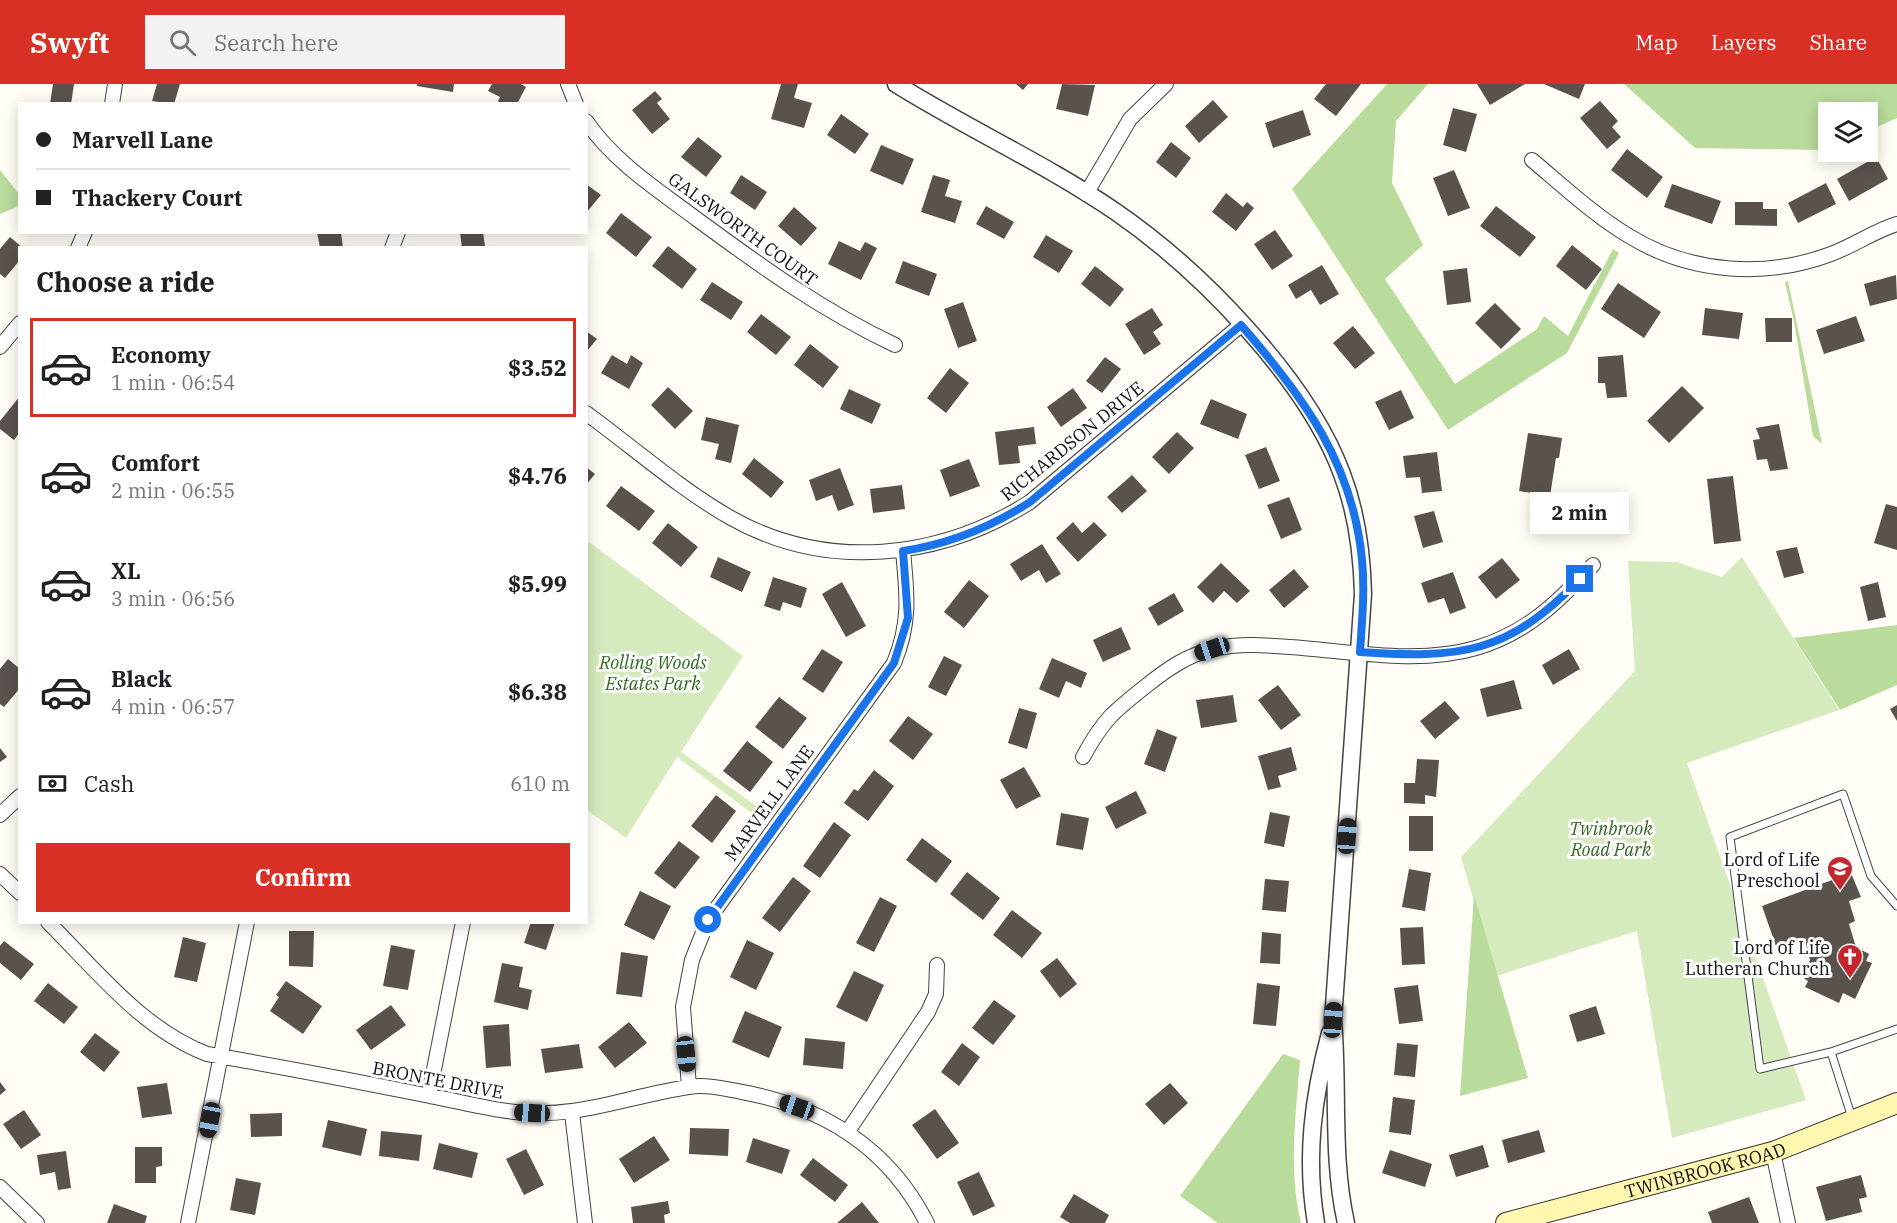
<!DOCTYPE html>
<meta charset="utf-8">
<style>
body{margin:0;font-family:"IBM Plex Serif",serif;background:#f2f2f2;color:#202124;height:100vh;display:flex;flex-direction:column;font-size:22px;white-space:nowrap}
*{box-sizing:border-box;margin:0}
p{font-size:20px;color:#757577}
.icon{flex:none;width:33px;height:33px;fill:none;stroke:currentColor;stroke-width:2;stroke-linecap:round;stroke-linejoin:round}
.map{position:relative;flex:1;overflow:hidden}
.sheet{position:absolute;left:18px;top:162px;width:570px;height:678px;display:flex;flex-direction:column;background:#fff;border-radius:0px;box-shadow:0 3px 15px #0003}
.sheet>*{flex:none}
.hud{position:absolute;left:18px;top:18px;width:570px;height:132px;border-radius:0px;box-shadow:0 3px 15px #0003;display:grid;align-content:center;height:132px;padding:0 18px;background:#fff}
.tools{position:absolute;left:1818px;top:18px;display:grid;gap:12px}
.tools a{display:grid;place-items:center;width:60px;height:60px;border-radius:0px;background:#fff;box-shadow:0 3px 15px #0003;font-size:30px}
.end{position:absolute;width:27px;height:27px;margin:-14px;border:8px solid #1a73e8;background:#fff;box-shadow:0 0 0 3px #fff}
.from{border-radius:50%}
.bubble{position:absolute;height:42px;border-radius:0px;background:#fff;box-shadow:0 3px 15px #0003;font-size:20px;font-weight:700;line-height:42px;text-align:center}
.car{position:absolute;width:18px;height:36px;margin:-18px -9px;border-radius:8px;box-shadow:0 0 4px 2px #0007;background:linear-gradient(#222 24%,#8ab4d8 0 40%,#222 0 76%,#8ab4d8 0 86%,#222 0)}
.hud b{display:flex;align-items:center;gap:21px;height:57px;font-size:22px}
.hud b+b{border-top:2px solid #e0e0e0}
.hud i{width:15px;height:15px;background:#202124}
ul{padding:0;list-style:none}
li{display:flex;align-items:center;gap:18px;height:99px;margin:0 12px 9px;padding:0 6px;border:3px solid transparent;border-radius:0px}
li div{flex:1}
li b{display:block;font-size:22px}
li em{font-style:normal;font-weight:700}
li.selected{border-color:#d93025}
li>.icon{width:54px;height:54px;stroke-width:1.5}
h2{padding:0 18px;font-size:27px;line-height:72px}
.pay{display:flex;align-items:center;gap:15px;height:66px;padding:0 18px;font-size:22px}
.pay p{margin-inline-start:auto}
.button{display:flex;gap:12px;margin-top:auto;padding:12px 18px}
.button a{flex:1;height:69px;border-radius:0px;background:#d93025;color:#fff;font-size:24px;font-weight:700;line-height:69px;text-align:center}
header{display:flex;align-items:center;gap:36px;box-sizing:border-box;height:84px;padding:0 30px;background:#d93025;color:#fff}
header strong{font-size:28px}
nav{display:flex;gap:33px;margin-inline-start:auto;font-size:21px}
.search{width:420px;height:54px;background:#f2f2f2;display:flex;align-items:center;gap:15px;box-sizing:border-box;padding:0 21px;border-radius:0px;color:#757577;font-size:22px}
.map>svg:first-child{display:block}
.green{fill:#d5ebbd}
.forest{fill:#b9dc9c}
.building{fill:#5a524d}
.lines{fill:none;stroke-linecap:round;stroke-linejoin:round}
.service-casing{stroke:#444;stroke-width:9}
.minor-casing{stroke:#444;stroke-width:16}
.tertiary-casing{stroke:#444;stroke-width:19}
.secondary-casing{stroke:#333;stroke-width:22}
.service{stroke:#fff;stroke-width:7}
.minor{stroke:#fff;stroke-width:14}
.tertiary{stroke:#fff;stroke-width:16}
.secondary{stroke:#fff6b0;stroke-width:20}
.route{stroke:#1a73e8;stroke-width:8}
.labels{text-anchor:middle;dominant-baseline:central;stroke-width:6;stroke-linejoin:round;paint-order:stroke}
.street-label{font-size:18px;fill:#111;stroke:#fff}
.park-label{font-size:18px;font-style:italic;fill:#2f6b1f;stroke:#fff}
.poi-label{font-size:18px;fill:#111;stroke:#fff;text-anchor:end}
</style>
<header>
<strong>Swyft</strong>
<div class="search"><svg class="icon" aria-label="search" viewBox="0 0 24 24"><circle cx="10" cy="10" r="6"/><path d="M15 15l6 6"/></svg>Search here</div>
<nav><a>Map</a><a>Layers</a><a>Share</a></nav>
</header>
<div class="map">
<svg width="1897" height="1139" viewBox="0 0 1897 1139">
<rect width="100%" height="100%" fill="#fffdf5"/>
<!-- green -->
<path class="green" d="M586,456L743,572L681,668L763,727L758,734L677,673L626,754L587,726Z
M1742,473L1839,626L1687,679L1806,1016L1672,1054L1637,847L1496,892L1461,773L1635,587L1628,477L1676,478L1722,493Z"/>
<!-- forest -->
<path class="forest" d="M1387,0H1428L1396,37L1392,99L1423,161L1385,195L1455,300L1537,245L1544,232L1568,252L1613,165L1619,169L1567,269L1448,346L1292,105Z
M1624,0H1897V34L1868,47V28H1828V64L1823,66L1695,64Z
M0,86L19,110V122L0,130Z
M1788,197L1822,360L1813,352L1794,238L1785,198Z
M1897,541V601L1840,626L1794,554Z
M1474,811L1528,994L1460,1012Z
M1283,970L1300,976C1296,1031 1288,1085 1301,1139H1218L1180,1112Z"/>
<!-- building -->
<path class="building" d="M53,0H74L71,20H50Z
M157,0H180L174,20L152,17Z
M417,0H454L453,8L417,2Z
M492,0H521L526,3L517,20H502L498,17L500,13L488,7Z
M781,0H798L794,14L812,19L804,44L771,35Z
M1016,0H1028L1023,6Z
M1062,0L1095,1L1088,32L1056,25Z
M1326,0H1361L1336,32L1314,15Z
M1477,0H1525L1490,21Z
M1544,0H1585L1579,15Z
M655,7L662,15L657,19L670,35L652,50L632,26Z
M1213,16L1228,33L1199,59L1185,42Z
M1600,17L1618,37L1612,43L1621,53L1607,65L1580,34Z
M1453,24L1477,30L1466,68L1443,61Z
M1303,26L1311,51L1273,64L1265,39Z
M841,30L869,50L855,70L827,51Z
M698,53L722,72L706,93L681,73Z
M1171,58L1191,74L1176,94L1156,78Z
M881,61L914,75L903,101L870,87Z
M1627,65L1663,93L1647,114L1611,86Z
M1876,73L1888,95L1849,117L1837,95Z
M1454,86L1470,124L1448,132L1433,94Z
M741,91L767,108L755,126L730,109Z
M933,91L950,96L945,112L962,117L955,139L921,128Z
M1826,99L1836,120L1798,139L1788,119Z
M586,100L601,111L586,129Z
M1672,100L1721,117L1712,140L1664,123Z
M1226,109L1243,123L1247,118L1254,124L1236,147L1212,128Z
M1735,118H1763V125H1777V142L1735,141Z
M986,122L1014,138L1004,155L976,140Z
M1496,122L1536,153L1520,173L1480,142Z
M794,123L817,144L801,162L778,142Z
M621,129L652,153L636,173L606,149Z
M1275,146L1293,172L1272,186L1254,160Z
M317,148H341L343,164H320Z
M460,148H483L485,162L462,164Z
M1046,151L1073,167L1059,189L1033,173Z
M10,153L23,164H20V176L5,194L0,190V165Z
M839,157L860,167L865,158L877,164L861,196L828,180Z
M1572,161L1602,185L1586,206L1556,182Z
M668,162L697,185L682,205L652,182Z
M903,177L937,190L929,212L895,199Z
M1322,181L1339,210L1320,221L1311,206L1296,215L1288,201Z
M1095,182L1124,205L1110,223L1081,200Z
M1467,184L1471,218L1447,221L1443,187Z
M1896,191L1897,215L1870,222L1864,200Z
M712,198L743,218L731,236L700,216Z
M1618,199L1661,228L1644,254L1601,225Z
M963,218L977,257L958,264L944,225Z
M1495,219L1521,245L1501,265L1475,239Z
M1152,224L1163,241L1153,248L1161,260L1144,271L1125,240Z
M1705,224L1743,229L1739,255L1702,251Z
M761,230L791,253L776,271L747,248Z
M1856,232L1865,257L1824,270L1816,246Z
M1765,234H1792V258H1766Z
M1353,242L1375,269L1355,285L1333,259Z
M586,247L597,255L586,268Z
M810,260L839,283L823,304L794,281Z
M612,271L627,280L631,271L643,279L629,305L601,289Z
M1623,271L1627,313L1607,314L1605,299H1598V273Z
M1105,273L1121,285L1102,309L1086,297Z
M950,284L969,299L946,329L927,314Z
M1682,302L1704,324L1669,359L1647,337Z
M668,303L693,327L675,345L651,321Z
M1073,304L1087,324L1061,343L1047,323Z
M849,305L881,320L872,340L840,325Z
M1401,306L1414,334L1389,346L1375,318Z
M20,312V348L14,356L0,345V337Z
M1211,315L1247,330L1238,355L1200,340Z
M706,333L739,341L731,379L715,375L719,360L701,356Z
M1779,340L1788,385L1770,387L1767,375L1757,376L1753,356L1760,355L1756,344Z
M1034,343L1036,360L1018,362L1020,379L999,381L995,348Z
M1177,348L1194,364L1169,390L1152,373Z
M1528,349L1562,354L1559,374H1556L1550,412L1519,407Z
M1266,363L1280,397L1259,405L1245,371Z
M1437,368L1442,407L1422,409L1420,393L1406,394L1403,372Z
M754,374L784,398L771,414L742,390Z
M969,375L980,402L950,413L940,386Z
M586,383L595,390L586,401Z
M840,384L854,421L838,427L832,411L816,417L809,396Z
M1132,391L1147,407L1122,429L1107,413Z
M1733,392L1741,457L1714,460L1707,395Z
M902,401L905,425L873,429L870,405Z
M621,402L655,427L639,447L606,422Z
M1289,413L1302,446L1281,455L1267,421Z
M1886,420L1897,423V466L1874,459Z
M1434,427L1443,458L1423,464L1414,432Z
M1073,438L1082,449L1094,438L1107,451L1078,478L1056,454Z
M668,439L698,463L681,483L652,459Z
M1042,460L1061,490L1046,499L1039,486L1021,497L1010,480Z
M1797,463L1804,489L1784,494L1776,467Z
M718,473L751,488L742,508L710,493Z
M1502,474L1520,496L1496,515L1478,493Z
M1221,479L1250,507L1237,519L1224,507L1213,519L1197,503Z
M1294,485L1309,503L1284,524L1269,506Z
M1453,488L1466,524L1450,530L1444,514L1428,519L1421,499Z
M773,493L807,504L801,524L783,518L780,527L764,522Z
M969,496L989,512L964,544L944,528Z
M842,498L866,542L846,553L822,510Z
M1878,498L1886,533L1868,537L1860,503Z
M1174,509L1184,527L1158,542L1148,524Z
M1121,543L1131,565L1103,578L1093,556Z
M822,565L843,578L823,609L802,595Z
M1569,565L1580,585L1553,601L1542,581Z
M944,572L962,581L946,612L928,603Z
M1052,574L1087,589L1081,604L1066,597L1059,614L1039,605Z
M8,575L20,585V604L4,623L0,620V585Z
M1514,596L1522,625L1487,633L1480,605Z
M1278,601L1301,631L1281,646L1258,616Z
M1233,611L1237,638L1201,644L1196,616Z
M779,613L807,634L783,665L755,643Z
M1445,617L1460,634L1435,655L1420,637Z
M1897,621V637L1890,625Z
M1019,624L1037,629L1027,665L1008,659Z
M908,632L933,650L913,676L889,657Z
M1157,645L1177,653L1165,688L1144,680Z
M747,657L773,678L750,708L723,687Z
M1291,663L1297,686L1278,692L1281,703L1268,706L1258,672Z
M0,664L7,673L0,678Z
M1417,675L1439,676L1436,713L1425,711V720L1404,719V699H1415Z
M1024,683L1041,712L1016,725L1000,696Z
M874,686L894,702L868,737L844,719L854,705L858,707Z
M1136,707L1147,729L1116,745L1105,723Z
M716,711L736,727L712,759L691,742Z
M1270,728L1290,732L1284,763L1264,759Z
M1061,729L1089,734L1083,766L1056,761Z
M1409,732H1433V767H1409Z
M834,738L851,751L820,794L803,782Z
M922,754L952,777L936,799L906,776Z
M679,757L700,773L675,805L654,789Z
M1409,785L1431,789L1425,827L1402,823Z
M967,788L1000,814L983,836L950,810Z
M1851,789L1861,813L1849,817L1855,837L1849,840L1856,863L1869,870L1866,877L1872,879L1855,915L1843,909L1839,919L1805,903L1808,897L1802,893L1810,876L1805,857L1777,865L1762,822Z
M793,793L811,807L780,848L762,834Z
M1265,795L1289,797L1286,828L1262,826Z
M640,807L671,822L654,856L624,841Z
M880,813L897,822L874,868L856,859Z
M1012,826L1042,849L1022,874L993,851Z
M531,838H555L546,866L524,859Z
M1423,843L1425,880L1402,881L1400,844Z
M289,847H314L313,883L289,882Z
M1262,848L1281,850L1280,880L1260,879Z
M183,853L206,859L197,898L174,893Z
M747,856L774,869L756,906L730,893Z
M4,857L34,880L21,896L0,879V862Z
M391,861L415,866L408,906L383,902Z
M621,868L648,872L642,913L616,910Z
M1057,874L1077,900L1060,914L1040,887Z
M502,879L523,883L519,903L532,906L528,926L494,918Z
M854,887L884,901L867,938L836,923Z
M286,897L322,922L303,950L270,927L279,913L276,911Z
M48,899L78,923L64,940L34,917Z
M1257,899L1280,902L1276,942L1253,940Z
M1418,901L1423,937L1399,940L1394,904Z
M994,916L1016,932L993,961L972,944Z
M391,921L406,941L371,966L356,946Z
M1596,922L1605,950L1577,958L1569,931Z
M745,927L782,943L769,974L732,958Z
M629,938L647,959L615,984L598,963Z
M509,940L511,982L486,984L483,942Z
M95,949L120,968L104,988L80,968Z
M805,954L845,958L843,985L803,981Z
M962,959L980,973L959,1002L941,988Z
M1397,959L1418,961L1415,993L1394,991Z
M579,960L583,984L545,989L541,965Z
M0,998L6,1006L0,1011Z
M167,999L172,1030L142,1034L137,1003Z
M1170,999L1188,1019L1164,1041L1145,1020Z
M1393,1013L1415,1016L1411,1051L1389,1048Z
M935,1025L959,1059L937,1075L912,1041Z
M24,1026L41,1051L21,1065L3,1040Z
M282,1029V1052L251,1053L250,1030Z
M328,1036L367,1045L361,1072L322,1063Z
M690,1044L729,1045L728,1072L689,1070Z
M1539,1046L1545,1068L1508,1079L1502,1056Z
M381,1047L422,1051L419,1077L379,1072Z
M654,1052L670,1076L634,1099L619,1075Z
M753,1054L790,1066L782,1090L746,1078Z
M439,1059L478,1069L472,1094L433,1085Z
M1483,1061L1489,1083L1456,1093L1449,1071Z
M135,1063H162V1082L156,1083V1099H135Z
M526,1065L544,1101L524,1111L506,1075Z
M1390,1066L1432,1080L1425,1103L1382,1089Z
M66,1067L71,1104L58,1106L55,1088L40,1091L37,1071Z
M813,1074L848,1101L835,1118L800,1091Z
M979,1088L995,1122L973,1132L957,1098Z
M1861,1091L1867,1113L1859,1115L1862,1128L1826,1137L1816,1103Z
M236,1094L261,1099L255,1131L230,1126Z
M1074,1110L1109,1131L1105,1139H1070L1060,1133Z
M1749,1113L1759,1139H1712L1708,1128Z
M668,1117L670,1129L664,1131L665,1139H633L631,1123Z
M862,1118L879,1139H837Z
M114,1120L147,1132L145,1139H107Z"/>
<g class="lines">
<defs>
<path id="service" d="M1897,822L1871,792L1843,710L1730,753L1760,985L1831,968L1897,945
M1831,968L1852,1034"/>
<path id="minor" d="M568,0L576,20
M112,20L115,0
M586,37C615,79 658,106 698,136C762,183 823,227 895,261
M1532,76C1563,102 1594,131 1629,152C1689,189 1765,195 1831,170C1853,162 1874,147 1897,140
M1086,110L1130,35L1166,0
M78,164L85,148
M392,164L398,148
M0,263L20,239
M586,329C634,364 680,405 731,434C827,488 940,475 1030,418L1241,241
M1083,673C1103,636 1113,628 1146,602C1166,586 1187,571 1213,565C1239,559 1264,561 1290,563C1349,567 1418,581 1476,564C1527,549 1558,518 1593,481
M0,731L20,712
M0,790L20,809
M48,838C97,887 142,945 207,970C282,983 356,997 430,1012C458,1017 487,1025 515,1028C579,1035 627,1012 689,1003C707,1000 725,1005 742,1008C823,1023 889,1064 927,1139
M689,1003L683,923L692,876L708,836L894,579C911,538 907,509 903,467
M429,1011L463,838
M572,1029L585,1139
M848,1047L928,928L936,910L937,881
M1773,1068L1788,1139
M0,1103L37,1139
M188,1139L247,838"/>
<path id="tertiary" d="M896,0C968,45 1046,80 1116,128C1199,185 1307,295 1342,390C1357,429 1362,469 1363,510L1333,936C1339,1004 1331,1072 1346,1139
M1316,1139C1305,1073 1313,1013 1330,949"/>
<g id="secondary">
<path id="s1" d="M1506,1139L1773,1068L1897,1019"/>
</g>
</defs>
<!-- service casing -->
<use href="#service" class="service-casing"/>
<!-- minor casing -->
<use href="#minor" class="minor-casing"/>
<!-- tertiary casing -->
<use href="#tertiary" class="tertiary-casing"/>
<!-- secondary casing -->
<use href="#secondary" class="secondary-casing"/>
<!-- service -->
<use href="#service" class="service"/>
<!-- minor -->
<use href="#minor" class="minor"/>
<!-- tertiary -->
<use href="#tertiary" class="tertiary"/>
<!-- secondary -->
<use href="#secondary" class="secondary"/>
</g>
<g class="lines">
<!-- route -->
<path class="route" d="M708,836L894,579L908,534L903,467C950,460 991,443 1030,418L1241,241C1303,312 1353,379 1362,476C1365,507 1362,537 1360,568C1460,575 1508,570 1580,495"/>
</g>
<!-- icons -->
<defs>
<symbol id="school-pin" viewBox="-11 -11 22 30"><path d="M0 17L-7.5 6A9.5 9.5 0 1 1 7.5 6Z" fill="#c4262e" stroke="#fff"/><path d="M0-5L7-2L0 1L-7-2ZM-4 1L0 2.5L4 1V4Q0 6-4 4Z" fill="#fff"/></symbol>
<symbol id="church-pin" viewBox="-11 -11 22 30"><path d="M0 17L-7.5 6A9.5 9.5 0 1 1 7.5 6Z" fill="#c4262e" stroke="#fff"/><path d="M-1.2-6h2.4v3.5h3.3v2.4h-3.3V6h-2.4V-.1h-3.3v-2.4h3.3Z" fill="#fff"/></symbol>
</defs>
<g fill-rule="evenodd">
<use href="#school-pin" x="1825" y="770" width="30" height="40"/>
<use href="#church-pin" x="1835" y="858" width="30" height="40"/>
</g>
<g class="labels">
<!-- street labels -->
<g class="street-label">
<text transform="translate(743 145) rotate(36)">GALSWORTH COURT</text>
<text transform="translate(1072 357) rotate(-39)">RICHARDSON DRIVE</text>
<text transform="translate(769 719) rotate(-54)">MARVELL LANE</text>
<text transform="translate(438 996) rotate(11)">BRONTE DRIVE</text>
<text stroke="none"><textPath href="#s1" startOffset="206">TWINBROOK ROAD</textPath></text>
</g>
<!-- park labels -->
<g class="park-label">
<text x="653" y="578">Rolling Woods<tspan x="653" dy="21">Estates Park</tspan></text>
<text x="1611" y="744">Twinbrook<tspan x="1611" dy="21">Road Park</tspan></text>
</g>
<!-- poi labels -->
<g class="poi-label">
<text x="1820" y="775">Lord of Life<tspan x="1820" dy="21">Preschool</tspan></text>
<text x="1830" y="863">Lord of Life<tspan x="1830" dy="21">Lutheran Church</tspan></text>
</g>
</g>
</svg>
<div class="tools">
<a><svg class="icon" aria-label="layers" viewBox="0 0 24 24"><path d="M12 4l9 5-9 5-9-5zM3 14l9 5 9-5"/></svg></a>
</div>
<i class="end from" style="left:708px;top:836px"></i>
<i class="end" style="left:1580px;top:495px"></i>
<div class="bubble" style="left:1530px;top:408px;width:99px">2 min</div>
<i class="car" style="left:1212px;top:565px;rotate:252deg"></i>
<i class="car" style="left:1347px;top:752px;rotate:4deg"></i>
<i class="car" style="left:1333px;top:936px;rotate:4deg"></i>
<i class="car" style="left:686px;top:970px;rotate:174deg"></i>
<i class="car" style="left:797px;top:1023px;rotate:289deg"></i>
<i class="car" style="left:532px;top:1029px;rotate:273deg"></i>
<i class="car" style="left:210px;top:1036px;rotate:191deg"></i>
<div class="hud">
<b><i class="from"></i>Marvell Lane</b>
<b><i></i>Thackery Court</b>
</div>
<section class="sheet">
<h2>Choose a ride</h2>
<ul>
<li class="selected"><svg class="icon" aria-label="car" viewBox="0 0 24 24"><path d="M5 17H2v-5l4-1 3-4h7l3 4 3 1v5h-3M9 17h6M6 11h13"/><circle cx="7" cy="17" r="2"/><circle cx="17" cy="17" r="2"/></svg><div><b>Economy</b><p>1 min · 06:54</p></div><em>$3.52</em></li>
<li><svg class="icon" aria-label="car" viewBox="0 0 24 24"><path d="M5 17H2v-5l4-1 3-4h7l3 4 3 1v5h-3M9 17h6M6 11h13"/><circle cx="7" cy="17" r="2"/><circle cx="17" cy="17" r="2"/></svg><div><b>Comfort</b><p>2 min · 06:55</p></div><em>$4.76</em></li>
<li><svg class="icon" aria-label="car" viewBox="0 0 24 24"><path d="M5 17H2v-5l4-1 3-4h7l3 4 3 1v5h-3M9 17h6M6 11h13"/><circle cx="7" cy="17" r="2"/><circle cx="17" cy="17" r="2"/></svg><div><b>XL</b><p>3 min · 06:56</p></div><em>$5.99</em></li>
<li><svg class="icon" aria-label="car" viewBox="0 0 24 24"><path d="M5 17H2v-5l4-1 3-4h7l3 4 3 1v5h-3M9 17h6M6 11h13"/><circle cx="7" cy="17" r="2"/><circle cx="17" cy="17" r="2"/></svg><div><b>Black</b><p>4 min · 06:57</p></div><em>$6.38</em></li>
</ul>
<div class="pay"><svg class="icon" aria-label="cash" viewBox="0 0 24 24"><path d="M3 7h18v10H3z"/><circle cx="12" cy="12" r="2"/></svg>Cash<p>610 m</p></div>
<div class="button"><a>Confirm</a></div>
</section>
</div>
